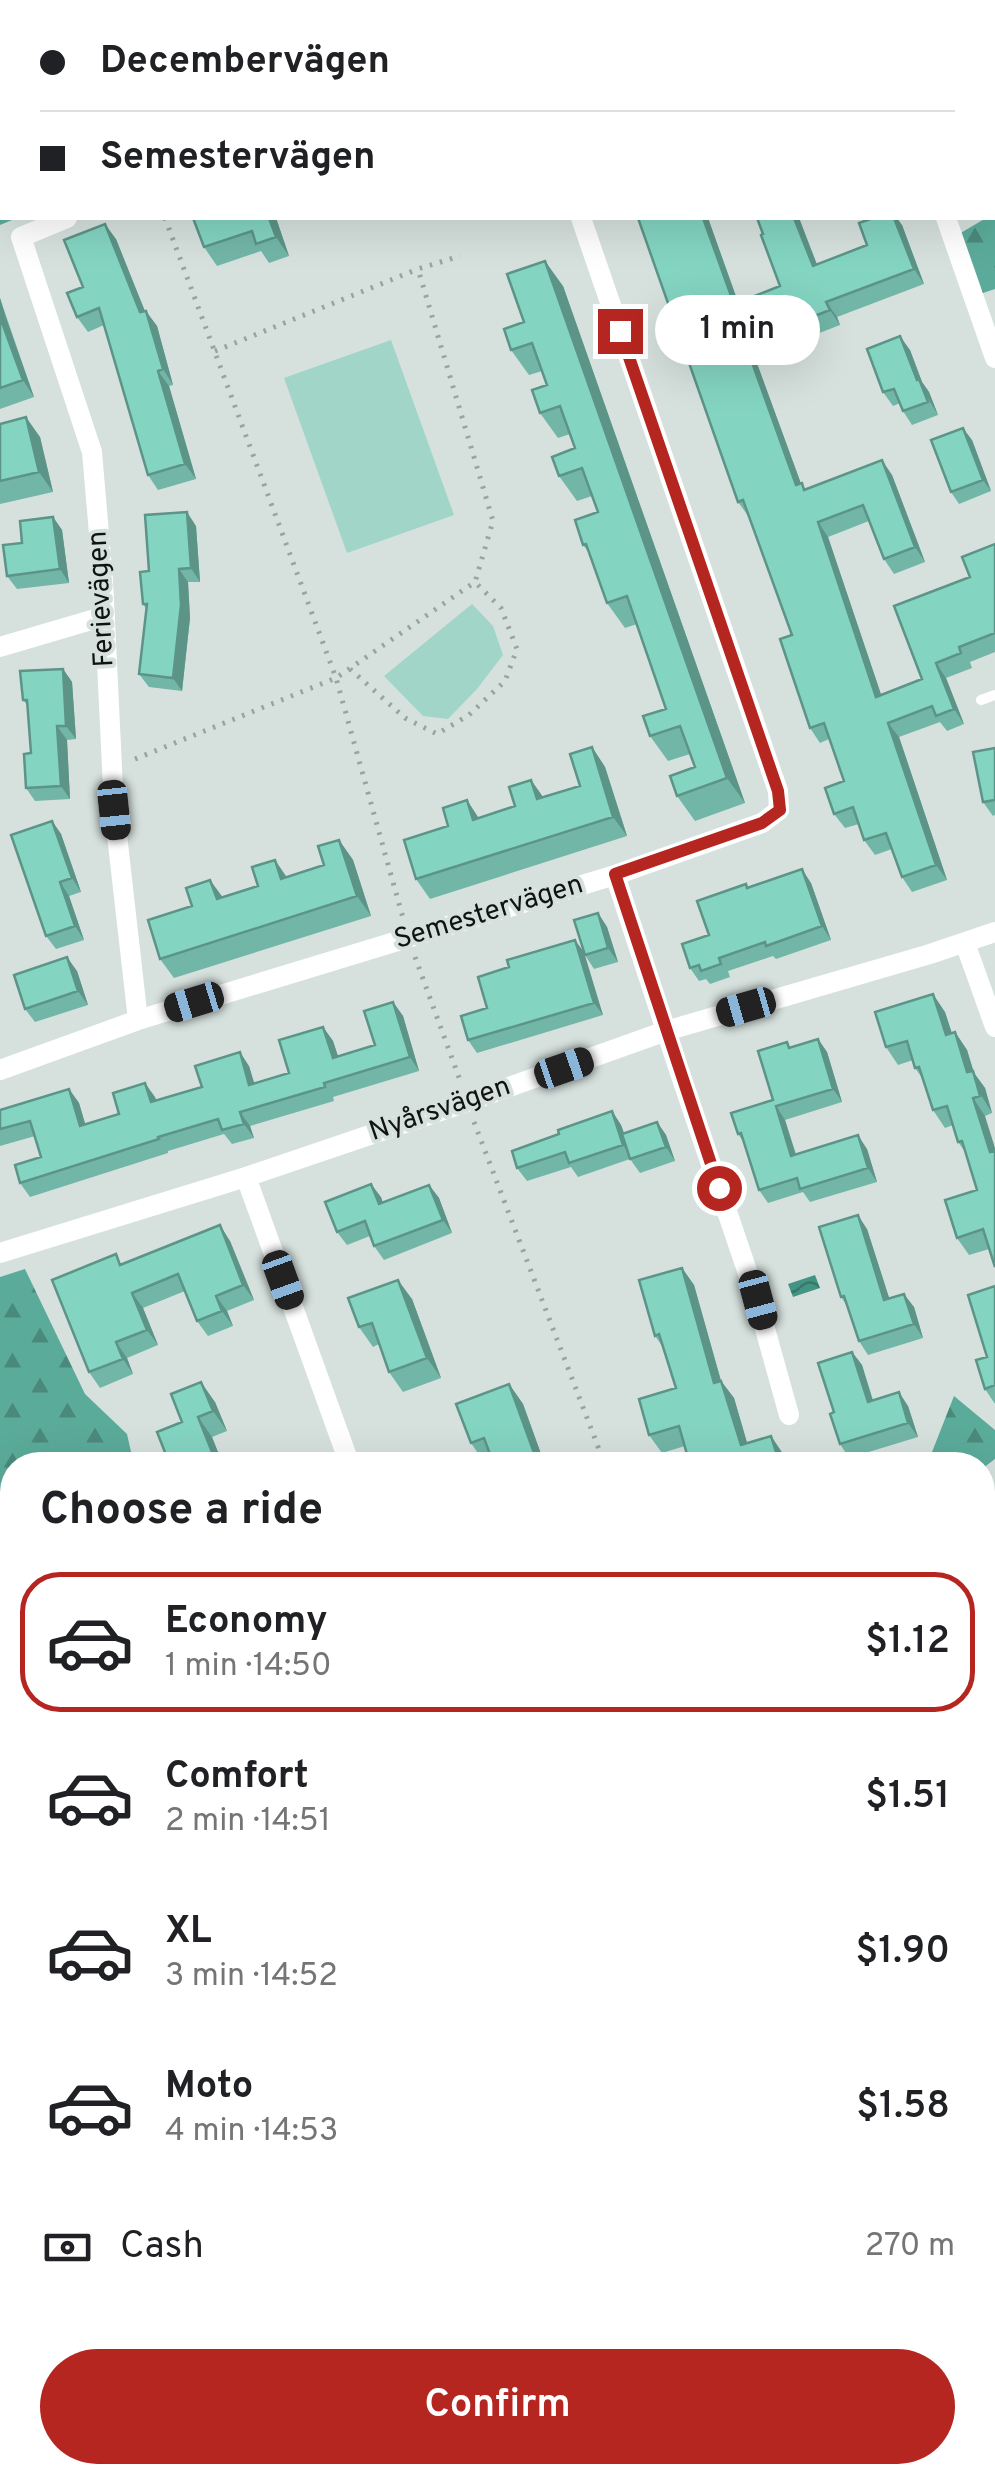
<!DOCTYPE html>
<meta charset="utf-8">
<style>
body{margin:0;font-family:Overpass,sans-serif;background:#f2f2f2;color:#202124;height:100vh;display:flex;flex-direction:column;font-size:38px;white-space:nowrap}
*{box-sizing:border-box;margin:0}
p{font-size:32px;color:#757577}
.icon{flex:none;width:55px;height:55px;fill:none;stroke:currentColor;stroke-width:2;stroke-linecap:round;stroke-linejoin:round}
.map{position:relative;flex:1;overflow:hidden}
.side{position:absolute;left:0px;top:1452px;width:995px;height:1032px;display:flex;flex-direction:column;background:#fff;border-radius:40px 40px 0 0;box-shadow:0 10px 40px #0002}
.side>*{flex:none}
.banner{position:absolute;left:0px;top:0px;width:995px;height:220px;box-shadow:0 10px 40px #0002;display:grid;align-content:center;height:220px;padding:0 40px;background:#fff}
.end{position:absolute;width:45px;height:45px;margin:-22px;border:12px solid #b52620;background:#fff;box-shadow:0 0 0 5px #fff}
.from{border-radius:50%}
.bubble{position:absolute;height:70px;border-radius:35px;background:#fff;box-shadow:0 10px 40px #0002;font-size:32px;font-weight:600;line-height:70px;text-align:center}
.car{position:absolute;width:30px;height:60px;margin:-30px -15px;border-radius:12px;box-shadow:0 0 8px 2px #0007;background:linear-gradient(#222 24%,#8ab4d8 0 40%,#222 0 76%,#8ab4d8 0 86%,#222 0)}
.banner b{display:flex;align-items:center;gap:35px;height:95px;font-size:38px}
.banner b+b{border-top:2px solid #e0e0e0}
.banner i{width:25px;height:25px;background:#202124}
ul{padding:0;list-style:none}
li{display:flex;align-items:center;gap:30px;height:140px;margin:0 20px 15px;padding:0 20px;border:5px solid transparent;border-radius:40px}
li div{flex:1}
li b{display:block;font-size:38px}
li em{font-style:normal;font-weight:600}
li.active{border-color:#b52620}
li>.icon{width:90px;height:90px;stroke-width:1.5}
h2{padding:0 40px;font-size:45px;line-height:120px}
.pay{display:flex;align-items:center;gap:25px;height:110px;padding:0 40px;font-size:38px}
.pay p{margin-inline-start:auto}
.button{display:flex;gap:20px;margin-top:auto;padding:20px 40px}
.button a{flex:1;height:115px;border-radius:60px;background:#b52620;color:#fff;font-size:40px;font-weight:600;line-height:115px;text-align:center}
.map>svg:first-child{display:block}
.green{fill:#a0d5c8}
.forest{fill:url(#forest-firs)}
.water{fill:url(#water-waves)}
.lines{fill:none;stroke-linecap:round;stroke-linejoin:round}
.path{stroke:#9aa3a1;stroke-width:5;stroke-dasharray:2.5 8;stroke-linecap:butt}
.service{stroke:#fff;stroke-width:10}
.minor{stroke:#fff;stroke-width:20}
.wall{fill:#72b6a7}
.shaded-wall{fill:#5c9488}
.building{fill:#84d4c2;stroke:#5c9488;stroke-width:2.5}
.route{stroke:#b52620;stroke-width:12}
.labels{text-anchor:middle;dominant-baseline:central;stroke-width:8;stroke-linejoin:round;paint-order:stroke}
.street-label{font-size:28px;fill:#0f1312;stroke:#d6e1de}
</style>
<div class="map">
<svg width="995" height="2483" viewBox="0 0 995 2483">
<defs>
<pattern id="forest-firs" width="22" height="20" patternUnits="userSpaceOnUse" patternTransform="scale(2.5)"><rect width="22" height="20" fill="#5bab9a"/><path d="M5 1l3.5 6h-7zM16 11l3.5 6h-7z" fill="#4a8a7c"/></pattern>
<pattern id="water-waves" width="16" height="10" patternUnits="userSpaceOnUse" patternTransform="scale(2.5)"><rect width="16" height="10" fill="#449484"/><path d="M0 5q4-4 8 0t8 0" fill="none" stroke="#37786b"/></pattern>
</defs>
<rect width="100%" height="100%" fill="#d6e1de"/>
<!-- green -->
<path class="green" d="M391,340L454,515L347,553L284,378Z
M472,604L493,626L503,655L477,689L448,719L423,716L384,676Z
M12,1554V1730L0,1734V1558Z"/>
<!-- forest -->
<path class="forest" d="M0,0H57L58,2H2V218H17L0,225Z
M995,213V289L980,294L959,234L986,218H992Z
M25,1269L85,1394L127,1434L134,1465H12V1554L0,1558V1277Z
M954,1396L995,1430V1459L983,1468L982,1465H896L932,1452Z
M983,1478L995,1515V1887L983,1890Z
M12,1730V1969L0,1945V1734Z
M156,2473H257L261,2483H159Z"/>
<!-- water -->
<path class="water" d="M815,1275L820,1288L793,1297L788,1284Z"/>
<g class="lines">
<!-- path -->
<path class="path" d="M165,218L336,678L403,918
M215,351L418,269
M350,669L405,718L437,734L469,715L505,681L517,649L501,608L475,582
M135,759L336,678L475,582L493,521L418,269L460,256
M415,957L461,1083
M474,1122L605,1465
M0,1785L12,1786
M0,1863L12,1888
M209,2472L214,2483"/>
<!-- service -->
<path class="service" d="M981,700L995,695"/>
<!-- minor -->
<path class="minor" d="M216,0L217,2
M505,0L506,2
M870,0L871,2
M638,2L645,0
M67,218L21,237L92,452L103,580L114,809L138,1020
M946,218L995,358
M0,647L105,616
M615,875L681,1076L757,1300L789,1415
M965,943L995,1027
M0,1070L138,1020L615,875L762,823L779,810L778,791L581,218
M246,1177L350,1465
M0,1253L246,1177L467,1102L666,1031L930,954L995,932
M982,1909H995
M982,2064L995,2095
M718,2472L722,2483
M0,2473L3,2483"/>
</g>
<!-- wall -->
<path class="wall" d="M241,0H279L280,2H242Z
M383,0H449L450,2H384Z
M995,0V101L992,102V2Z
M193,218H276L289,256L269,263L261,251L217,266L204,247Z
M638,218H708L738,302L780,286L757,218H799L817,264L867,245L902,225L924,284L837,317L840,325L755,358L801,484L806,489L892,475L925,562L894,574L884,559L869,521L828,537L881,695L922,679L970,577L995,544V652L970,662L972,668L946,678L964,724L947,731L940,722L899,737L947,880L912,892L902,877L892,849L875,855L864,840L859,824L845,828L834,814L844,781L829,739L820,743L810,728L792,635L749,517L738,502Z
M116,239L144,311L157,326L173,385L169,386L196,479L158,490L148,475L104,325L88,332L77,317L83,287Z
M563,286L745,803L695,821L677,796L695,767L690,754L668,761L650,736L666,709L637,624L625,628L607,603L590,554L583,545L598,512L592,496L577,501L559,476L575,448L570,434L558,438L540,413L547,385L542,371L529,375L511,350L524,322Z
M0,298L34,397L0,409Z
M910,350L922,382L929,392L938,415L912,425L903,411L900,403L893,406L883,392Z
M0,424L40,437L53,492L0,504Z
M972,440L991,491L959,504L951,492Z
M53,517L62,530L69,583L17,589L7,576L22,543Z
M196,526L200,582H188L190,618L182,691L149,687L139,674L147,610L143,604Z
M63,669L72,682L76,739L67,740L70,799L35,801L26,788L31,753L28,706L23,700Z
M592,747L605,767L627,836L430,899L416,879L479,818L515,806L531,780L543,797L580,786Z
M995,748V815L993,816L983,802Z
M52,821L61,834L81,892L69,896L84,940L56,949L46,936Z
M339,840L353,860L371,916L174,978L160,959L223,897L324,865Z
M811,883L831,940L776,959L773,956L728,971L730,977L710,984L706,979L699,981L690,968L709,935L748,888Z
M598,913L607,927L618,962L594,969L585,955Z
M575,940L603,1015L477,1053L468,1040L509,967Z
M77,971L88,1005L35,1022L25,1009Z
M393,1002L403,1016L419,1071L333,1097L334,1101L250,1126L254,1138L232,1144L224,1134L168,1151V1153L30,1197L20,1183L41,1157L35,1136L0,1146V1110L69,1089L79,1103L85,1124L119,1114L155,1097L156,1101L202,1087L249,1066L254,1083L289,1073L323,1027L333,1041L338,1056L375,1045Z
M945,1012L952,1033L955,1032L967,1050L974,1073L985,1088L992,1113L985,1116L989,1249L969,1255L957,1238L977,1190L966,1153L958,1142L953,1125L945,1128L933,1110L923,1079L915,1068L913,1060L898,1065L886,1047Z
M818,1039L827,1052L842,1102L785,1120L796,1154L867,1149L877,1182L810,1202L803,1192L768,1203L759,1190L745,1144L738,1134L773,1100L787,1042L790,1047Z
M612,1111L621,1125L624,1133L657,1122L666,1135L675,1161L640,1173L630,1159L578,1177L571,1167L527,1181L517,1168L559,1134Z
M429,1185L439,1198L452,1233L384,1260L374,1246L370,1236L347,1245L337,1232L381,1197L383,1203Z
M867,1229L889,1298L914,1307L923,1338L868,1355L859,1341L848,1307L841,1297Z
M230,1241L254,1300L227,1311L233,1326L208,1336L197,1321L185,1291L143,1308L158,1345L127,1358L133,1374L100,1388L89,1372L123,1264Z
M682,1268L694,1285L721,1381L734,1398L747,1443L771,1436L783,1454L787,1465H690L685,1446L662,1453L649,1435L676,1388L663,1347L655,1336Z
M995,1286V1404L985,1389Z
M412,1299L441,1378L403,1392L389,1372L379,1344L373,1347L359,1327Z
M852,1352L862,1365L873,1400L908,1406L918,1437L849,1458L840,1444L834,1412Z
M509,1384L523,1404L545,1465H494L492,1460L484,1462L471,1443Z
M215,1402L227,1431L212,1437L223,1465H170L182,1422Z
M319,2472H446L450,2483H323Z"/>
<!-- shaded-wall -->
<path class="shaded-wall" d="M269,218H276L289,256L276,237Z
M703,218H708L744,319L734,304Z
M794,218H799L823,281L813,266Z
M894,218H897L902,225L924,284L914,269Z
M105,224L116,239L151,326L146,311L157,326L173,385L163,369Z
M545,261L563,286L745,803L727,778Z
M0,298L6,318L34,397L23,380L0,317Z
M826,302L837,317L840,325L830,310Z
M900,336L910,350L922,382L929,392L938,415L917,380Z
M745,343L755,358L807,500L796,485Z
M158,371L169,386L196,479L185,464Z
M26,417L40,437L53,492L39,472Z
M963,428L972,440L991,491L983,480Z
M882,460L892,475L925,562L915,547Z
M187,512L196,526L200,582L191,568Z
M53,517L62,530L69,583L60,569Z
M818,522L828,537L887,712L876,697Z
M179,569L188,582L190,618L182,691L173,678Z
M936,663L946,678L964,724L954,709Z
M63,669L72,682L76,739L66,726Z
M888,723L899,737L947,880L936,865Z
M57,726L67,740L70,799L61,786Z
M592,747L605,767L627,836L613,817Z
M531,780L545,800L537,799Z
M467,800L480,820H473Z
M52,821L61,834L81,892L72,878Z
M339,840L353,860L371,916L357,896Z
M275,860L288,879H281Z
M802,869L811,883L831,940L822,926Z
M210,880L224,899H217Z
M60,882L69,896L84,940L75,926Z
M598,913L607,927L618,962L608,948Z
M575,940L584,952L603,1015L594,1003Z
M67,957L77,971L88,1005L78,991Z
M933,994L945,1012L958,1053L946,1035Z
M393,1002L403,1016L419,1071L410,1057Z
M323,1027L333,1041L343,1072L333,1058Z
M955,1032L967,1050L974,1073L985,1088L992,1113L967,1072Z
M818,1039L827,1052L842,1102L833,1089Z
M240,1052L249,1066L259,1099L249,1085Z
M145,1083L155,1097L161,1116L151,1102Z
M69,1089L79,1103L90,1140L80,1126Z
M973,1098L985,1116L995,1148V1160L990,1152Z
M776,1106L785,1120L800,1169L791,1156Z
M612,1111L621,1125L633,1159L623,1145Z
M240,1112L250,1126L254,1138L244,1124Z
M657,1122L666,1135L675,1161L666,1147Z
M858,1135L867,1149L877,1182L868,1168Z
M371,1184L381,1197L388,1218L379,1204Z
M429,1185L439,1198L452,1233L443,1220Z
M858,1215L867,1229L894,1313L884,1300Z
M220,1225L230,1241L254,1300L243,1285Z
M682,1268L694,1285L721,1381L734,1398L753,1463L741,1445L714,1383Z
M398,1280L412,1299L441,1378L427,1358Z
M132,1293L143,1308L158,1345L147,1330Z
M904,1294L914,1307L923,1338L914,1324Z
M216,1296L227,1311L233,1326L222,1311Z
M116,1342L127,1358L133,1374L123,1359Z
M852,1352L862,1365L877,1415L868,1402Z
M201,1382L215,1402L227,1431L213,1411Z
M509,1384L523,1404L545,1465H540L537,1461Z
M899,1392L908,1406L918,1437L908,1423Z
M198,1417L212,1437L223,1465H220L214,1457Z
M771,1436L783,1454L787,1465H780Z
M0,2074L12,2116V2129L0,2092Z
M126,2472H131L134,2483H129Z
M441,2472H446L450,2483H448Z
M592,2472H597L601,2483H596Z
M852,2472H856L861,2483H857Z
M943,2472H947L952,2483H948Z"/>
<!-- building -->
<path class="building" d="M112,0H162L163,2H106Z
M241,0H262L254,2H242Z
M383,0H435L427,2H384Z
M743,0H825L826,2H737Z
M929,0H995V81L992,82V2H930Z
M992,142H995V164L992,157Z
M193,218H269L276,237L256,244L252,231L204,247Z
M638,218H703L734,304L780,286L761,235L763,234L757,218H794L813,266L867,245L859,223L873,218H894L914,269L826,302L830,310L745,343L796,485L802,483L804,490L882,460L915,547L884,559L863,505L818,522L876,697L922,679L894,606L970,577L962,557L995,544V633L959,647L961,653L936,663L954,709L936,716L932,706L888,723L936,865L902,877L886,833L864,840L853,807L834,814L825,788L844,781L824,723L810,728L780,639L792,635L743,500L738,502Z
M105,224L140,312L146,311L163,369L158,371L185,464L148,475L99,308L77,317L67,293L83,287L64,240Z
M545,261L727,778L677,796L670,776L695,767L680,726L650,736L643,716L666,709L627,596L607,603L586,544L583,545L575,520L598,512L582,468L559,476L552,457L575,448L560,406L540,413L532,390L547,385L532,343L511,350L504,329L524,322L507,274Z
M0,317L23,380L0,388Z
M900,336L917,380L919,379L928,402L903,411L894,389L883,392L867,349Z
M26,417L39,472L0,481V424Z
M963,428L983,480L951,492L931,440Z
M187,512L191,568L179,569L181,605L173,678L139,674L147,604H143L140,572L149,571L145,515Z
M53,517L60,569L7,576L3,545L22,543L20,521Z
M63,669L66,726H57L61,786L26,788L24,754L31,753L27,700H23L20,671Z
M592,747L613,817L416,879L404,840L448,826L443,808L467,800L473,820L515,806L509,787L531,780L537,799L580,786L570,754Z
M995,748V800L983,802L973,752Z
M52,821L72,878L60,882L75,926L46,936L11,835Z
M339,840L357,896L160,959L148,920L192,906L186,888L210,880L217,899L258,886L252,867L275,860L281,879L324,865L318,846Z
M802,869L822,926L766,946L765,942L719,958L721,964L701,971L699,965L690,968L682,944L709,935L697,901L746,884L747,888Z
M598,913L608,948L585,955L574,920Z
M575,940L594,1003L468,1040L461,1016L487,1008L478,977L509,967L507,960Z
M67,957L78,991L25,1009L14,975Z
M933,994L946,1035L955,1032L967,1072L973,1071L980,1096L973,1098L990,1152L995,1151V1267L983,1229L957,1238L945,1200L977,1190L962,1141L958,1142L947,1106L933,1110L919,1067L915,1068L907,1041L886,1047L875,1012Z
M393,1002L410,1057L324,1083L325,1087L240,1112L244,1124L222,1130L218,1119L158,1137L159,1139L20,1183L15,1165L41,1157L30,1121L0,1129V1110L69,1089L80,1126L119,1114L113,1093L145,1083L151,1102L202,1087L195,1066L240,1052L249,1085L289,1073L279,1040L323,1027L333,1058L375,1045L364,1011Z
M818,1039L833,1089L776,1106L791,1156L858,1135L868,1168L800,1189L797,1178L759,1190L741,1133L738,1134L731,1113L773,1100L758,1051L787,1042L789,1048Z
M612,1111L623,1145L569,1163L565,1152L517,1168L512,1151L559,1134L558,1130Z
M657,1122L666,1147L630,1159L622,1134Z
M371,1184L379,1204L429,1185L443,1220L374,1246L365,1221L337,1232L325,1202Z
M858,1215L884,1300L904,1294L914,1324L859,1341L844,1296L841,1297L819,1227Z
M220,1225L243,1285L216,1296L222,1311L197,1321L178,1274L132,1293L147,1330L116,1342L123,1359L89,1372L52,1280L116,1254L120,1265Z
M682,1268L714,1383L721,1381L741,1445L771,1436L780,1465H690L679,1426L649,1435L639,1399L676,1388L659,1334L655,1336L639,1280Z
M398,1280L427,1358L389,1372L372,1323L359,1327L348,1298Z
M995,1286V1385L985,1389L976,1360L987,1357L968,1295Z
M852,1352L868,1402L899,1392L908,1423L840,1444L830,1414L834,1412L818,1363Z
M201,1382L213,1411L198,1417L214,1457L194,1465H170L157,1432L182,1422L171,1394Z
M509,1384L537,1461L526,1465H494L484,1438L471,1443L456,1404Z
M0,2092L10,2126L12,2125V2258L0,2216Z
M991,2213L995,2223V2323L982,2293V2216Z
M84,2472H126L129,2483H87Z
M319,2472H434L410,2481L411,2483H323Z
M555,2472H592L596,2483H559Z
M792,2472H852L857,2483H797Z
M894,2472H943L948,2483H899Z"/>
<g class="lines">
<!-- route -->
<path class="route" d="M620,331L778,791L780,810L762,823L615,874L719,1188"/>
</g>
<g class="labels">
<!-- street labels -->
<g class="street-label">
<text transform="translate(102 599) rotate(-93)">Ferievägen</text>
<text transform="translate(489 913) rotate(-17)">Semestervägen</text>
<text transform="translate(440 1110) rotate(-19)">Nyårsvägen</text>
</g>
</g>
</svg>
<i class="end from" style="left:719px;top:1188px"></i>
<i class="end" style="left:620px;top:331px"></i>
<div class="bubble" style="left:655px;top:295px;width:165px">1 min</div>
<i class="car" style="left:114px;top:810px;rotate:174deg"></i>
<i class="car" style="left:194px;top:1002px;rotate:253deg"></i>
<i class="car" style="left:746px;top:1007px;rotate:254deg"></i>
<i class="car" style="left:564px;top:1068px;rotate:71deg"></i>
<i class="car" style="left:283px;top:1280px;rotate:160deg"></i>
<i class="car" style="left:758px;top:1300px;rotate:165deg"></i>
<div class="banner">
<b><i class="from"></i>Decembervägen</b>
<b><i></i>Semestervägen</b>
</div>
<section class="side">
<h2>Choose a ride</h2>
<ul>
<li class="active"><svg class="icon" aria-label="car" viewBox="0 0 24 24"><path d="M5 17H2v-5l4-1 3-4h7l3 4 3 1v5h-3M9 17h6M6 11h13"/><circle cx="7" cy="17" r="2"/><circle cx="17" cy="17" r="2"/></svg><div><b>Economy</b><p>1 min · 14:50</p></div><em>$1.12</em></li>
<li><svg class="icon" aria-label="car" viewBox="0 0 24 24"><path d="M5 17H2v-5l4-1 3-4h7l3 4 3 1v5h-3M9 17h6M6 11h13"/><circle cx="7" cy="17" r="2"/><circle cx="17" cy="17" r="2"/></svg><div><b>Comfort</b><p>2 min · 14:51</p></div><em>$1.51</em></li>
<li><svg class="icon" aria-label="car" viewBox="0 0 24 24"><path d="M5 17H2v-5l4-1 3-4h7l3 4 3 1v5h-3M9 17h6M6 11h13"/><circle cx="7" cy="17" r="2"/><circle cx="17" cy="17" r="2"/></svg><div><b>XL</b><p>3 min · 14:52</p></div><em>$1.90</em></li>
<li><svg class="icon" aria-label="car" viewBox="0 0 24 24"><path d="M5 17H2v-5l4-1 3-4h7l3 4 3 1v5h-3M9 17h6M6 11h13"/><circle cx="7" cy="17" r="2"/><circle cx="17" cy="17" r="2"/></svg><div><b>Moto</b><p>4 min · 14:53</p></div><em>$1.58</em></li>
</ul>
<div class="pay"><svg class="icon" aria-label="cash" viewBox="0 0 24 24"><path d="M3 7h18v10H3z"/><circle cx="12" cy="12" r="2"/></svg>Cash<p>270 m</p></div>
<div class="button"><a>Confirm</a></div>
</section>
</div>
